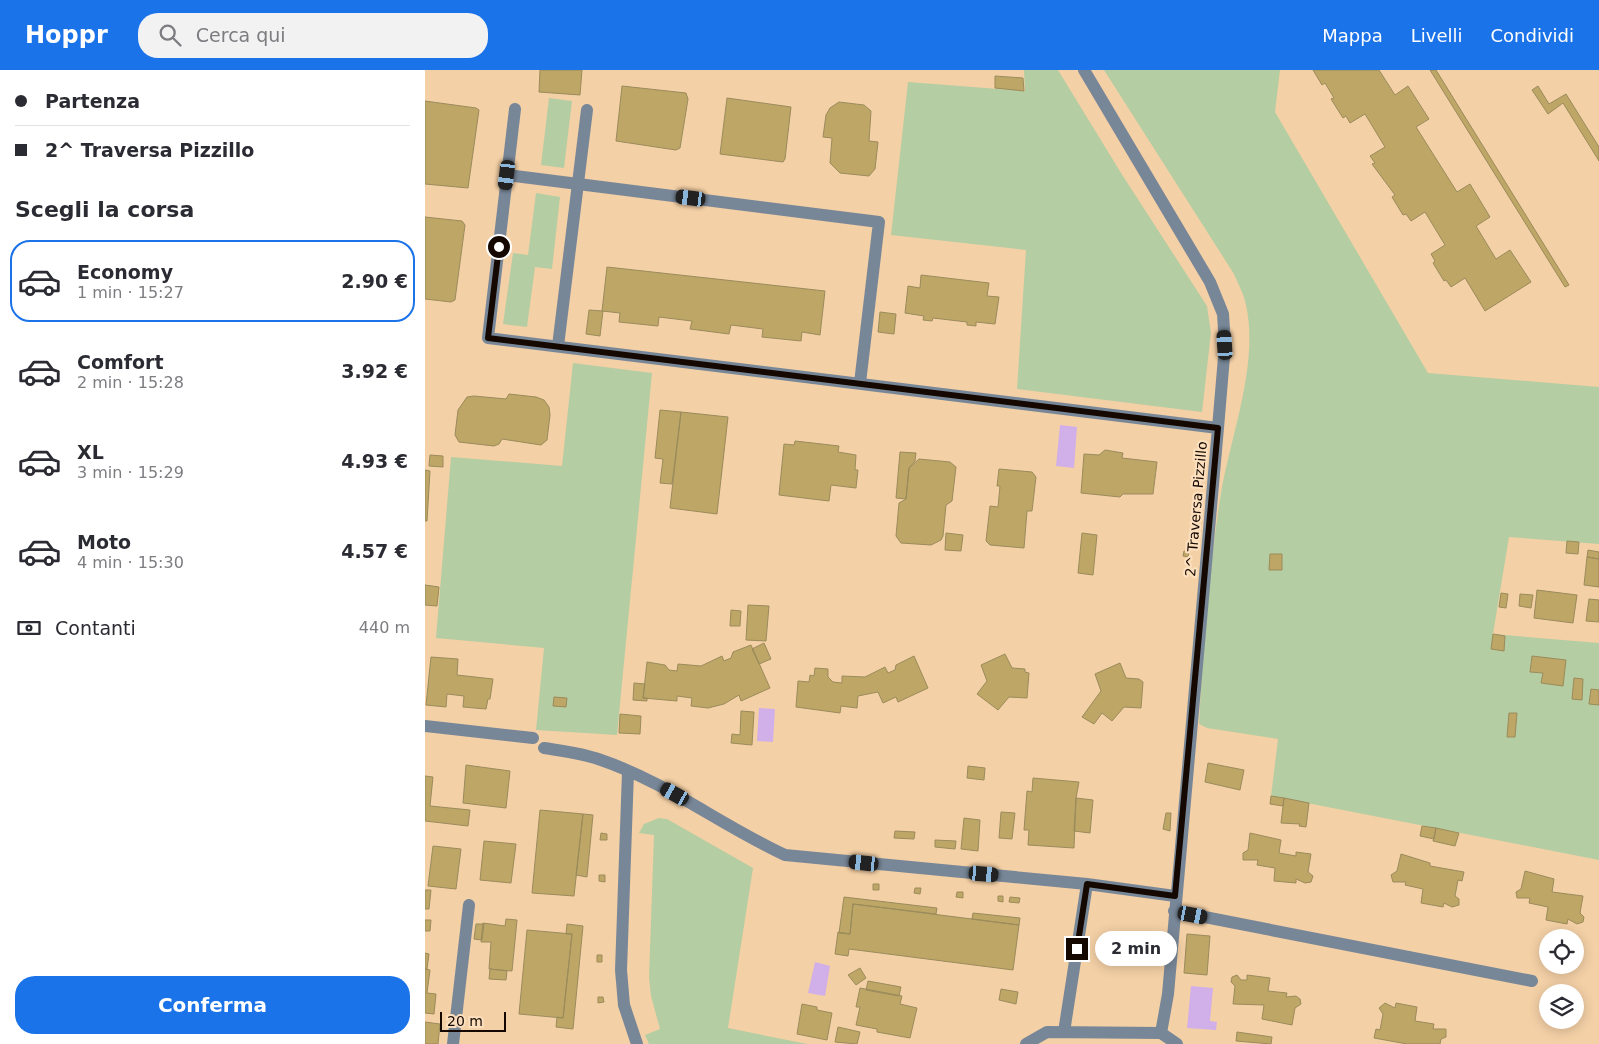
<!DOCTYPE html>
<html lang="it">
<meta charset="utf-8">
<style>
body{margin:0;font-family:"DejaVu Sans",sans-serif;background:#f2f2f3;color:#2b2b33;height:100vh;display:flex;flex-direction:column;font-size:19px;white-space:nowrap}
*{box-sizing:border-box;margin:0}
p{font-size:16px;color:#7c7c81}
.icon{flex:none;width:28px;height:28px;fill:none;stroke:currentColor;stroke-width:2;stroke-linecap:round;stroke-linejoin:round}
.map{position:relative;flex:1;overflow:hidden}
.drawer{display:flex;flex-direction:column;background:#fff;width:425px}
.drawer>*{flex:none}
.top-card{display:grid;align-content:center;height:110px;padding:0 15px;background:#fff}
.controls{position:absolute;left:1114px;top:859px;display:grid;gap:10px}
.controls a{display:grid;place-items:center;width:45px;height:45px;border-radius:50%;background:#fff;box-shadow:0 2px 12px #0003;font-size:25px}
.scale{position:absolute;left:15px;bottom:12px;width:66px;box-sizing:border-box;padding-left:5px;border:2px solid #140800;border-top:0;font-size:14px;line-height:18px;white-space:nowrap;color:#140800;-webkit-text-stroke:4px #fcdfbd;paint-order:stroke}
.end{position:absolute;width:22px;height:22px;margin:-11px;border:6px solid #140800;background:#fff;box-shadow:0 0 0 2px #fff}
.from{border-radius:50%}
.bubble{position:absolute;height:35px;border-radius:18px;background:#fff;box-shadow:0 2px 12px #0003;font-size:16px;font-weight:600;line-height:35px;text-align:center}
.car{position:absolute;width:15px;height:30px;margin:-15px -8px;border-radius:6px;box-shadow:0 0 4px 1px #0007;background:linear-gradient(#222 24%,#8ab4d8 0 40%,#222 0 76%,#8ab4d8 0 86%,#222 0)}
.top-card b{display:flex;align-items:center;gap:18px;height:48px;font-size:19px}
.top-card b+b{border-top:1px solid #e1e1e2}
.top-card i{width:12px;height:12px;background:#2b2b33}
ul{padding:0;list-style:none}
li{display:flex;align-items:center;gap:15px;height:82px;margin:0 10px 8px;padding:0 5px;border:2px solid transparent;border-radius:20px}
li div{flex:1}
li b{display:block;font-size:19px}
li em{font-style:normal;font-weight:600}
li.on{border-color:#1a73e8}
li>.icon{width:45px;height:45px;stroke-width:1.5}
h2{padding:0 15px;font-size:22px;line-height:60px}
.pay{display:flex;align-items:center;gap:12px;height:55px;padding:0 15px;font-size:19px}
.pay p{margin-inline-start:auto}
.cta{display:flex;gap:10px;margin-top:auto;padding:10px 15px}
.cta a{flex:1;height:58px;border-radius:20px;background:#1a73e8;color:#fff;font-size:20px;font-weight:600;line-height:58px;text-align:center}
header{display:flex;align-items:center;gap:30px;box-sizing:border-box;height:70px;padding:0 25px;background:#1a73e8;color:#fff}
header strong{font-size:24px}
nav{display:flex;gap:28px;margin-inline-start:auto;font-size:18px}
.search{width:350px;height:45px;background:#f2f2f3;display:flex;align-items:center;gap:12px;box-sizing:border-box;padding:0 18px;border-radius:20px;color:#7c7c81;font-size:19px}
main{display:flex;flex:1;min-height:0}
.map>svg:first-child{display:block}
.green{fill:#b5cda2}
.water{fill:#d1afe8}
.building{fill:#bda666;stroke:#9b8b5b}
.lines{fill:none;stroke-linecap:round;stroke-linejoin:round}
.minor{stroke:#788798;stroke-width:12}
.route{stroke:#140800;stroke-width:6}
.labels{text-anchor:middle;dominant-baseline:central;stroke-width:4.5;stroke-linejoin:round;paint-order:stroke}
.street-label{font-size:14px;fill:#140800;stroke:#fcdfbd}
</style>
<header>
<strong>Hoppr</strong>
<div class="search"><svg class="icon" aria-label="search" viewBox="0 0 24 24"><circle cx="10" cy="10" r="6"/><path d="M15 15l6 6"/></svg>Cerca qui</div>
<nav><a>Mappa</a><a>Livelli</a><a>Condividi</a></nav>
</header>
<main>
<section class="drawer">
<div class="top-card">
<b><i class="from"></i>Partenza</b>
<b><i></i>2^ Traversa Pizzillo</b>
</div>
<h2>Scegli la corsa</h2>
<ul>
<li class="on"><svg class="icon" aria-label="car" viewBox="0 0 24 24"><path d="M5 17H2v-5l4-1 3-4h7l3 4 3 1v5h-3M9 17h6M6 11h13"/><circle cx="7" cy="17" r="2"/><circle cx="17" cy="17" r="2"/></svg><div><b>Economy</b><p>1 min · 15:27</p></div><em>2.90 €</em></li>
<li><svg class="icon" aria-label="car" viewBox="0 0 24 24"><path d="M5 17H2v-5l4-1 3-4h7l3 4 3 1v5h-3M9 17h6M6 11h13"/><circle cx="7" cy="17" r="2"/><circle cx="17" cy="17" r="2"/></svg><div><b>Comfort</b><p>2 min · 15:28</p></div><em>3.92 €</em></li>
<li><svg class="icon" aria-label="car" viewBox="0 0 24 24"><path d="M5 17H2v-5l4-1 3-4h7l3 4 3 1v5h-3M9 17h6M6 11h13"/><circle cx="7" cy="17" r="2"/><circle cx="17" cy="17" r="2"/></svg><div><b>XL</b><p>3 min · 15:29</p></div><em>4.93 €</em></li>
<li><svg class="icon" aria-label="car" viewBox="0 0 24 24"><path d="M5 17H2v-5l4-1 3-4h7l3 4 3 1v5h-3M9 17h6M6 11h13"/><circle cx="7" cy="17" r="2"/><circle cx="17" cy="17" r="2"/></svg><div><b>Moto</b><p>4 min · 15:30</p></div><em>4.57 €</em></li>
</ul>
<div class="pay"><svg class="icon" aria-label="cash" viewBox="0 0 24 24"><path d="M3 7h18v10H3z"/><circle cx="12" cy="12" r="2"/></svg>Contanti<p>440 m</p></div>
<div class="cta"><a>Conferma</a></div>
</section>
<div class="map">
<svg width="1174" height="974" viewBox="0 0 1174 974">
<rect width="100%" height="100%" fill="#f4d0a6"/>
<!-- green -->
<path class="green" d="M599,0H633L696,103L782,236L786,263L777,342L592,319L601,180L466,165L483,12L600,21Z
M679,0H855L850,42L1003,303L1174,317V474L1084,467L1068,564L1174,573V790L846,726L853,669L782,658L774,654C778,577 784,499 796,423C806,365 834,294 821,235C819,224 813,214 809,204Z
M124,28L147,31L139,98L116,95Z
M111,123L135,127L127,199L110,197L102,257L78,254L88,183L103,185Z
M148,293L227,303L192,665L111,660L119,578L11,568L26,387L137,396Z
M234,748L242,749L328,798L303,958L382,974H224L220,965L235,959L226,926L224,907L229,765L214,763L219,754Z"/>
<!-- water -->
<path class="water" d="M635,355L652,357L649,398L631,396Z
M334,638L350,639L348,672L332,671Z
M390,892L405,896L400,926L383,923Z
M766,916L788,918L785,951L792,952L791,960L762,958Z"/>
<!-- building -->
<path class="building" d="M115,0H157L155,25L114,22Z
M888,0H954L970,25L983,16L1004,49L991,57L1032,122L1045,114L1065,147L1051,156L1071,189L1085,180L1106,212L1060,241L1040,208L1026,217L1021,210L1019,211L1008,193L1010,191L1006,184L1020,175L1000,142L986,151L981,144L978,145L967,127L970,125L947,94L950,93L945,86L960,77L940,44L925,53L921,46L918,48L906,29L909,28L900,13L897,15Z
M1005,0H1011L1144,215L1140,217Z
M570,6L598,8L599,21L570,18Z
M197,16L261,23L263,29L255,78L251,80L191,71Z
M1113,16L1124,34L1141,24L1174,77V91L1138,33L1123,44L1107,20Z
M302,28L366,37L360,89L358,92L295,84Z
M0,31L51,38L54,40L43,118L0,114Z
M414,32L439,35L446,41L444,71L453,72L450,99L444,106L415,103L405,93L407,68L398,67L401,45L405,38Z
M0,147L37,151L40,155L30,230L26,232L0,229Z
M182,197L400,221L395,265L377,262L376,271L337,267L338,259L306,255L304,264L265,259L267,251L234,247L233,256L194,252L195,243L177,241Z
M496,205L564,213L562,226L574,227L570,254L551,252V256L542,255V252L508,248L507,251L498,250L499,246L480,243L483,216L495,218Z
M164,240L178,241L175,266L161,264Z
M455,242L471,244L469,264L453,262Z
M84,324L111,327L119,330L124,337L125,345L122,370L116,375L77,369L74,374L69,376L34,372L30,365L33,340L42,327L49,326L81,329Z
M235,340L256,342L247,414L235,413L238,389L230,388Z
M256,342L303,347L292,444L245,438Z
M370,371L414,376L413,382L431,385L430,400H433L431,418L406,415L404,431L354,425L359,374L369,375Z
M680,380L698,383L697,388L732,392L728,424H698L695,427L656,423L659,384L674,385Z
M475,382L491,383L490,391L484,398L481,429L471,428Z
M5,385L18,386V397L4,396Z
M494,389L525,392L531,397L527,431L521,435L518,466L516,470L506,475L476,473L471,466L474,433L481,429L484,398Z
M574,399L607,402L611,407L607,441H602L599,478L565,475L561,471L565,436L573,437L575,416H572Z
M0,400L5,401L2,451H0Z
M521,463L538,465L536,481L520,480Z
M657,463L672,465L668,505L653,503Z
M1142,471L1154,472L1153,484L1141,483Z
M1163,480L1174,482V489L1162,487Z
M759,481H764L763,487L758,486Z
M845,484H857V500H844Z
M1162,487L1174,489V517L1159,515Z
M0,515L14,517L12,536L0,535Z
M1112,520L1152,525L1148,553L1109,548Z
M1076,523L1083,524L1081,538L1074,537Z
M1095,524L1108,525L1106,538L1094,536Z
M1164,529L1174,530V552L1161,551Z
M323,535L344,536L341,571L321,570Z
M306,540L316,541L315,556H305Z
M1068,564L1080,566L1079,581L1066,579Z
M339,573L346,589L334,594L327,579Z
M326,575L345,618L316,631L314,625L299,634L283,638L266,636L267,628L252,626V631L218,628L222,592L240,595L244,600L252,601L253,594L276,596L297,586L299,591L306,588L308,582Z
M580,584L587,598L600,599V602L604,603L602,628L584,627L573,640L552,624L562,611L556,595Z
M489,586L503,618L473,632L471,627L458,633L453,622L433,626L432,638L416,636L415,643L371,637L373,611L384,612L385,605L389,606L390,598L403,599V607L408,612L417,613V606L440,607L460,597L463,603L470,600L471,595Z
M1107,586L1141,590L1138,616L1116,613L1118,603L1105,602Z
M6,587L33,589L32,605L68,609L65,629H63L61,639L38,637L39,626L22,624L21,637L1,635Z
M695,593L701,608L714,609L718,612L716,638L699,637L687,651L677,643L669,654L657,647L676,621L670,604Z
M1149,608L1158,609L1157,630L1147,629Z
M209,613L220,614L218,628H222V631L208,630Z
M1166,619L1174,620V635L1164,634Z
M129,627L142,628L141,637L128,636Z
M316,641L329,642L327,675L306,673L307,664L315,665Z
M1084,643H1092L1090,667H1082Z
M195,644L216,646L215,664L194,663Z
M783,693L819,700L815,720L780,712Z
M41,695L85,701L81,738L38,733Z
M543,696L560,698L559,710L542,708Z
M0,706L8,707L5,736L45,740L43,756L0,751Z
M608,708L654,712L651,728L649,778L603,775L604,760H599L602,721L607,722Z
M846,726L859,728L858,736L845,734Z
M651,728L668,730L665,763L649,761Z
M859,728L884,733L881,757L874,756L875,754L856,753Z
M115,740L158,744L149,826L107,823Z
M576,742L590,743L587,769L574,768Z
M741,743H746L745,761L738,759Z
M158,744L168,745L162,807L151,805Z
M539,748L555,750L553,781L536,779Z
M997,756L1011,758L1009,769L995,766Z
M1011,758L1034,763L1030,776L1008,771Z
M470,761L490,762L489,769L469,768Z
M176,763L182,764V770H175Z
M825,763L856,770L854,783L871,786V782L886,784L883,802L888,806L886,812L880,813L871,809V813L849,811L850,798L832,795L833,790H818V783L823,780Z
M510,770L531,771L530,779L510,777Z
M59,771L91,774L86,813L55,810Z
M8,776L36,779L31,819L3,816Z
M976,784L1005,793V796L1039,802L1037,811L1033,810L1030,826L1034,829V835L1027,837L1019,833L1018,837L996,833L998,819L980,815L981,812H968L966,805L972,801Z
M1100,801L1129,809L1127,822L1158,826L1155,843L1159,847L1158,852L1152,854L1143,849L1142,854L1121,850L1123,837L1104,833L1105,828H1092L1091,822L1096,819Z
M174,805H180V812L174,811Z
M448,814H454V820H448Z
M490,818H496L495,824L489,823Z
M0,820H6L4,839H0Z
M532,822H538V828L531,827Z
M573,826H578V832L573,831Z
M419,827L512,838L511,844L428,834L425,864L414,863Z
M585,827L595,828L594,833L584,832Z
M428,834L594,855L588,900L424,879L423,886L410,884L413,862L425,864Z
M548,843L595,848L594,855L547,849Z
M81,849L92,850L87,901L64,899L66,872H56L58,853L80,856Z
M0,850H6L5,861H0Z
M51,854H59L57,870L49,869Z
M142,854L158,856L148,959L131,957L132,947L138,948L147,864H141Z
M102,860L147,864L138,948L94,944Z
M762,864L785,866L782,905L759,903Z
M0,883L4,884L2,899H0Z
M172,885H177V892H172Z
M435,898L441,908L431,915L423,905Z
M0,899L5,900L2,923L11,924L9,944L0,943Z
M65,899L82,901L81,910L64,909Z
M812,905L816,910H822V905L845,908L843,921L862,923L861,927L871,926L875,929L876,934L870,938L867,955L837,949L839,935L808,934L810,916L806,912L807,907Z
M443,911L476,917L474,926L441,920Z
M435,918L477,926L475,934L492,938L485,968L452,962V959L431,955L435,937H431Z
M576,919L593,922L591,934L574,930Z
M173,927H178L179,932L173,933Z
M960,933L970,938L971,933L992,937L990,951L1009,954L1008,959H1021V967L1016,969L1015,974H982L949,968L951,959L955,960L958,944L954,938Z
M377,934L392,937V940L407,943L402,970L372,964Z
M0,952L15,954L13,974H0Z
M413,957L435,962L432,974L410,972Z
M812,962L847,967L846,974L811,971Z"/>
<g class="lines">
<!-- minor -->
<path class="minor" d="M659,0L785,212L798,244L800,275L793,358L743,924L736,963
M90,39L63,268L793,358
M82,105L454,152L435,313
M133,276L162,40
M0,656L108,668
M119,678C138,681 157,683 176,690C241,712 297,756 360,785L662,814
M203,702L196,900L199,935L212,974
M749,841L1107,911
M639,962L662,814L750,826
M736,963L752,974
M28,974L44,835
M601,974L622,962L736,963"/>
</g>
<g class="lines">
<!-- route -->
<path class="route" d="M74,177L63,268L793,358L750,826L662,814L652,879"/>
</g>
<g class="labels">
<!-- street labels -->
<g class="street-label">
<text transform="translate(771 439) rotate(-85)">2^ Traversa Pizzillo</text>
</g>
</g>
</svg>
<div class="controls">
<a><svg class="icon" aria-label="locate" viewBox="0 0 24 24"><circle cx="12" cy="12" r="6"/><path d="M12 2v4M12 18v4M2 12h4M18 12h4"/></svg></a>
<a><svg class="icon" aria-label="layers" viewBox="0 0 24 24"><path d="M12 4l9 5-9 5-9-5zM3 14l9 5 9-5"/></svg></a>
</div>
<div class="scale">20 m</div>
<i class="end from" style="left:74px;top:177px"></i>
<i class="end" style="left:652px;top:879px"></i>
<div class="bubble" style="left:670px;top:861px;width:82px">2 min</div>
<i class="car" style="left:82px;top:105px;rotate:187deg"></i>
<i class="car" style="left:266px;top:128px;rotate:277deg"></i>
<i class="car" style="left:800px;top:275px;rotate:356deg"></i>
<i class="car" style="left:250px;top:724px;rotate:299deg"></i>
<i class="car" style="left:439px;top:793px;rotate:276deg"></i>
<i class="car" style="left:559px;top:804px;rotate:95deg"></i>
<i class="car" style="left:768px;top:845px;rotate:101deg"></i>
</div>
</main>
